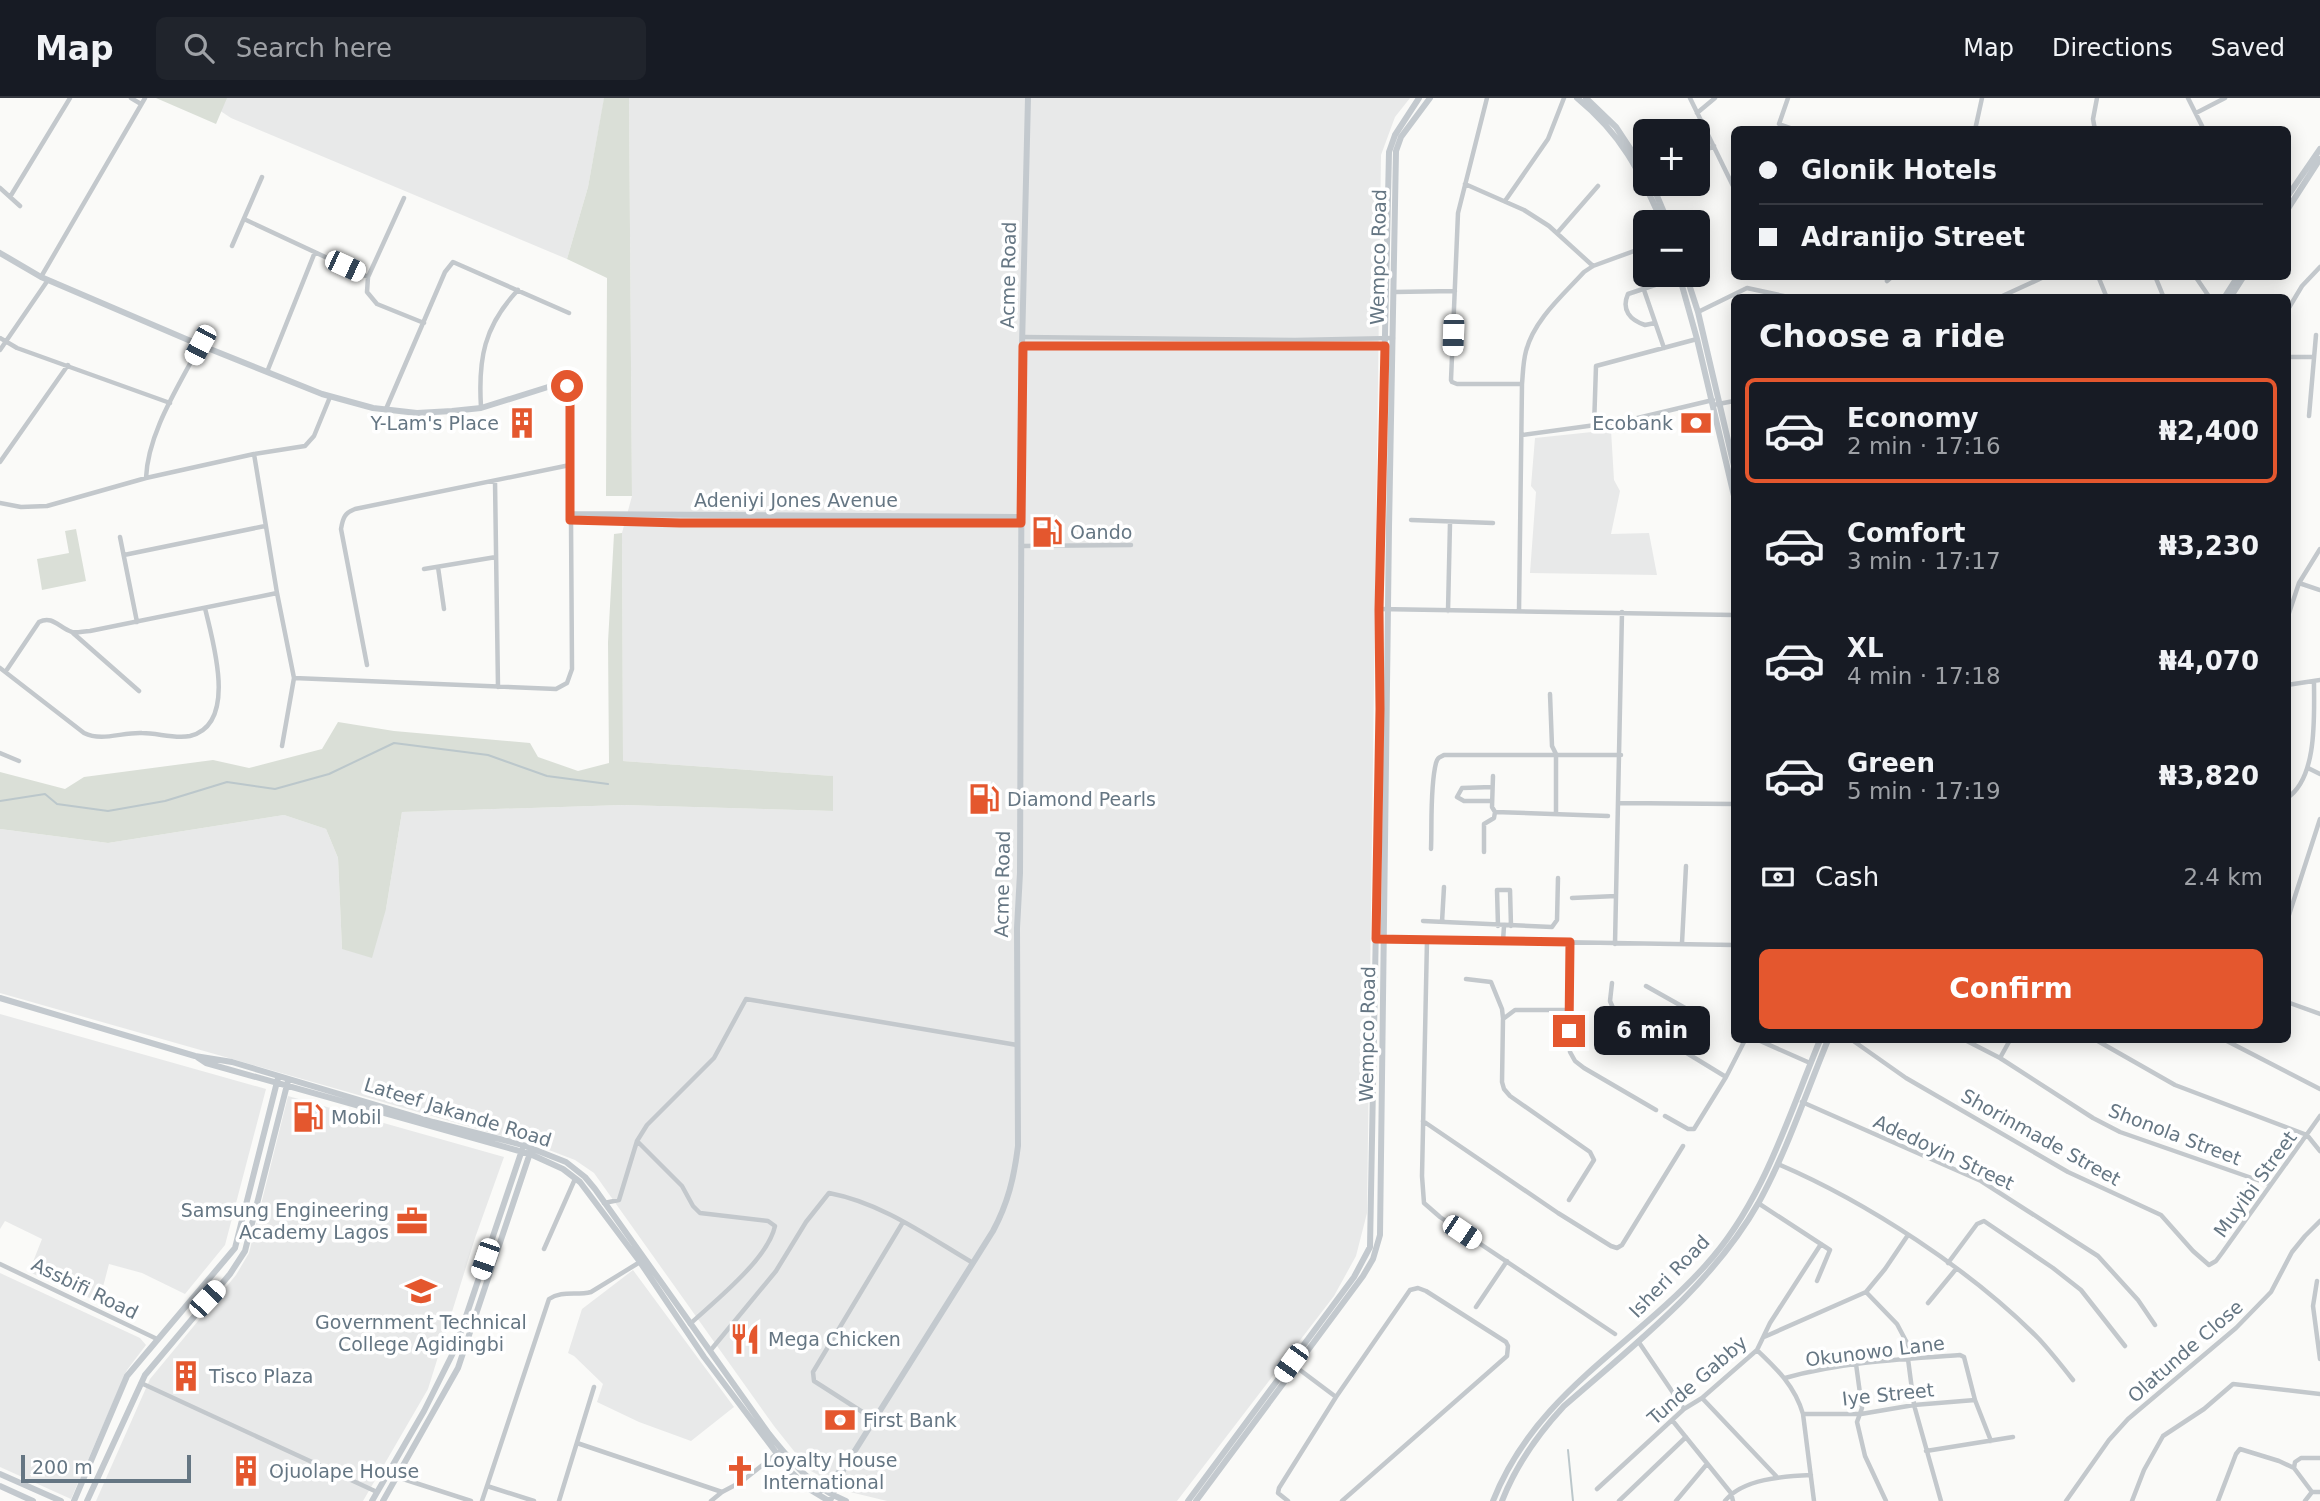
<!DOCTYPE html>
<meta charset="utf-8">
<style>
body{margin:0;font-family:"DejaVu Sans",sans-serif;background:#20242c;color:#f1f3f6;height:100vh;display:flex;flex-direction:column;font-size:26px;white-space:nowrap}
*{box-sizing:border-box;margin:0}
p{font-size:23px;color:#9ea1a6}
.icon{flex:none;width:38px;height:38px;fill:none;stroke:currentColor;stroke-width:2;stroke-linecap:round;stroke-linejoin:round}
.map{position:relative;flex:1;overflow:hidden}
.side{position:absolute;left:1731px;top:196px;width:560px;height:749px;display:flex;flex-direction:column;background:#171b24;border-radius:10px;box-shadow:0 4px 18px #0003}
.side>*{flex:none}
.banner{position:absolute;left:1731px;top:28px;width:560px;height:154px;border-radius:10px;box-shadow:0 4px 18px #0003;display:grid;align-content:center;height:154px;padding:0 28px;background:#171b24}
.controls{position:absolute;left:1633px;top:21px;display:grid;gap:14px}
.controls a{display:grid;place-items:center;width:77px;height:77px;border-radius:10px;background:#171b24;box-shadow:0 4px 18px #0003;font-size:35px}
.scale{position:absolute;left:21px;bottom:18px;width:170px;box-sizing:border-box;padding-left:7px;border:4px solid #657683;border-top:0;font-size:19px;line-height:24px;white-space:nowrap;color:#657683;-webkit-text-stroke:5px #fff;paint-order:stroke}
.end{position:absolute;width:32px;height:32px;margin:-16px;border:9px solid #e4572e;background:#fff;box-shadow:0 0 0 4px #fff}
.from{border-radius:50%}
.bubble{position:absolute;height:49px;border-radius:10px;background:#171b24;box-shadow:0 4px 18px #0003;font-size:23px;font-weight:600;line-height:49px;text-align:center}
.car{position:absolute;width:21px;height:42px;margin:-21px -10px;border-radius:9px;box-shadow:0 0 5px 2px #0007;background:linear-gradient(#fff 24%,#345 0 40%,#fff 0 76%,#345 0 86%,#fff 0)}
.banner b{display:flex;align-items:center;gap:24px;height:66px;font-size:26px}
.banner b+b{border-top:2px solid #363941}
.banner i{width:18px;height:18px;background:#f1f3f6}
ul{padding:0;list-style:none}
li{display:flex;align-items:center;gap:21px;height:105px;margin:0 14px 10px;padding:0 14px;border:4px solid transparent;border-radius:10px}
li div{flex:1}
li b{display:block;font-size:26px}
li em{font-style:normal;font-weight:600}
li.current{border-color:#e4572e}
li>.icon{width:63px;height:63px;stroke-width:1.5}
h2{padding:0 28px;font-size:32px;line-height:84px}
.pay{display:flex;align-items:center;gap:18px;height:77px;padding:0 28px;font-size:26px}
.pay p{margin-inline-start:auto}
.cta{display:flex;gap:14px;margin-top:auto;padding:14px 28px}
.cta a{flex:1;height:80px;border-radius:10px;background:#e4572e;color:#fff;font-size:28px;font-weight:600;line-height:80px;text-align:center}
header{display:flex;align-items:center;gap:42px;box-sizing:border-box;height:98px;padding:0 35px;background:#171b24;border-bottom:2px solid #363941}
header strong{font-size:33px}
nav{display:flex;gap:38px;margin-inline-start:auto;font-size:24px}
.search{width:490px;height:63px;background:#20242c;display:flex;align-items:center;gap:18px;box-sizing:border-box;padding:0 24px;border-radius:10px;color:#9ea1a6;font-size:26px}
.map>svg:first-child{display:block}
.built{fill:#e8e9e9}
.green{fill:#dadfd7}
.lines{fill:none;stroke-linecap:round;stroke-linejoin:round}
.stream{stroke:#bbc7cb;stroke-width:2}
.street{stroke:#c3c8cc;stroke-width:4.5}
.secondary{stroke:#c3c9ce;stroke-width:6}
.route{stroke:#e4572e;stroke-width:9}
.labels{text-anchor:middle;dominant-baseline:central;stroke-width:7;stroke-linejoin:round;paint-order:stroke}
.street-label{font-size:19px;fill:#657683;stroke:#fff}
.poi-label{font-size:19px;fill:#657683;stroke:#fff;text-anchor:start}
</style>
<header>
<strong>Map</strong>
<div class="search"><svg class="icon" aria-label="search" viewBox="0 0 24 24"><circle cx="10" cy="10" r="6"/><path d="M15 15l6 6"/></svg>Search here</div>
<nav><a>Map</a><a>Directions</a><a>Saved</a></nav>
</header>
<div class="map">
<svg width="2320" height="1403" viewBox="0 0 2320 1403">
<rect width="100%" height="100%" fill="#fafaf8"/>
<!-- built -->
<path class="built" d="M156,0H604V2L588,89L567,161L231,20L213,8Z
M629,0H1410L1395,19L1381,57L1367,1115L1356,1158L1334,1198L1177,1403H887L850,1394L809,1372L774,1328L594,1075L575,1062L541,1049L0,895V731L108,745L284,717L326,731L338,760L342,851L386,811L402,714L623,707L833,713L832,678L623,663L622,435L632,398Z
M1611,332L1614,382L1620,393L1611,436L1649,435L1657,477L1530,475L1536,394L1531,388L1535,340Z
M0,916L266,991L225,1147L185,1196L142,1175L109,1166L99,1204L29,1174L42,1141L5,1123L0,1131Z
M288,998L504,1059L475,1140L428,1291L363,1403H96L150,1281L236,1177L249,1155Z
M633,1172L734,1309L691,1343L639,1324L597,1304L603,1286L574,1258L568,1255L582,1211Z
M0,1175L140,1240L146,1247L127,1272L71,1401L0,1369Z"/>
<!-- green -->
<path class="green" d="M156,0H227L216,26Z
M604,0H629L632,398H606L607,180L567,161L588,89Z
M76,431L86,483L42,492L37,461L69,455L65,433Z
M622,435L623,663L833,678V713L623,707L402,714L386,811L372,860L342,851L338,760L326,731L284,717L108,745L0,731V674L65,691L84,679L213,662L249,670L322,651L338,624L394,633L530,645L538,659L578,673L609,665L608,544L614,436Z"/>
<g class="lines">
<!-- stream -->
<path class="stream" d="M0,703L45,696L57,706L108,713L165,703L227,684L275,691L329,676L394,645L488,657L547,678L608,686
M1568,1352L1573,1403"/>
<!-- street -->
<path class="street" d="M131,0L141,6
M1487,0L1458,115L1451,282L1452,284L1457,286H1522
M1690,0L1734,90
M1788,0L1779,26L1796,32
M2188,0L2204,32
M1697,15L1715,0
M2196,15L2225,0
M1975,32L1982,0
M2095,32L2093,21L2097,0
M1698,56L1714,48
M1465,86L1524,112L1549,128L1593,168
M0,90L20,108
M10,99L70,0
M404,100L368,179L367,194L377,206L424,225
M1505,103L1548,41L1564,0
M244,121L368,179
M1558,134L1598,88
M232,148L262,79
M2098,178L2107,200
M2155,178L2164,200
M2195,178L2210,200
M41,179L145,0
M1887,183L1893,178
M1644,192L1664,250
M1394,194L1455,193
M1998,200L2046,178
M2287,213L2302,188L2320,169
M1698,214L1747,190L1793,200
M1655,225L1645,227C1630,222 1621,212 1628,196L1658,186
M1023,239L1295,242L1393,240
M0,240L17,250L170,305
M1022,248H1386
M0,252L48,182
M2287,259H2314
M267,274L315,154
M1713,307L1734,303
M481,309C478,261 484,228 518,192
M386,311L445,174L453,164L569,215
M2309,318L2316,237
M1594,329L1596,268L1697,241
M1522,337L1625,323L1713,302
M254,356L277,495L294,580L282,648
M0,364L68,267
M146,380C148,334 179,288 200,247
M495,383L498,589
M0,405L21,409L47,408L146,380L254,356L305,348L314,338L330,299
M1411,422L1493,425
M120,439L137,524
M1021,448L1131,447
M124,457L265,428
M438,469L444,511
M424,471L496,459
M2299,485L2320,492
M1379,511L1734,517
M1448,513L1450,425
M1519,513L1522,286C1523,275 1523,264 1526,253C1534,222 1562,198 1584,174L1593,168L1645,149
M2287,521L2299,485L2320,451
M73,535L139,593
M367,567L341,431C343,419 345,415 355,411L570,367
M0,570L84,635C102,644 122,634 142,635C158,635 174,641 190,638C239,626 212,541 205,510
M6,573L39,524C53,517 59,530 72,534C77,535 84,533 90,533L277,495
M294,580L556,591L567,585L572,571L571,422
M2287,587L2320,582
M1550,596L1552,648L1556,656V715
M0,655L19,663
M2308,670L2320,676
M1493,678L1492,709L1495,714L1608,718
M2287,700C2318,680 2314,616 2314,583
M1492,703H1464L1457,699L1462,690L1492,689
M1619,705L1734,706
M1431,751C1432,726 1430,688 1436,665C1438,659 1439,660 1444,657H1621
M1484,754V726L1494,720L1495,714
M1572,800L1616,798
M1423,823L1552,829L1557,822L1558,780
M2287,823L2320,721
M1442,824L1444,789
M1498,828L1497,792H1510L1511,828
M1382,841L1734,847
M1427,842L1422,1078L1424,1105L1440,1119L1615,1236
M1503,843L1504,828
M1571,844L1568,912L1570,954L1575,963L1584,970L1656,1012
M1682,845L1686,768
M1615,846L1622,514
M1466,881L1491,884L1502,911L1503,920
M1612,885L1610,903L1613,910L1726,979
M1646,888L1694,915L1693,919L1674,947
M2287,904L2320,916
M1568,912H1515L1503,921L1502,984L1504,991L1510,998L1590,1054L1594,1062L1569,1102
M1758,942L1810,965
M1852,942L1906,980L2068,1074L2161,1117L2193,1153L2209,1167L2216,1163L2222,1155L2320,1018
M1965,942L2000,960L2093,1020L2120,1034L2269,1086
M2096,942L2175,987L2307,1037L2320,1053
M2225,942L2320,991
M2000,960L2010,942
M1802,1004L1981,1083L2098,1158L2138,1202L2155,1227
M1665,1018L1688,1031H1694L1726,979L1745,942
M1423,1023L1558,1115L1611,1148L1617,1150L1622,1147L1683,1048
M637,1043L682,1088L693,1108L700,1115L768,1123L775,1128C768,1161 715,1203 690,1226
M1778,1066C1867,1104 1971,1172 2039,1241C2051,1254 2062,1268 2073,1282
M604,1105L619,1102L637,1043L647,1027L714,960L746,901L1017,947
M1758,1105L1830,1152L1817,1183
M544,1151L575,1081
M1948,1165L1977,1126L1984,1123L2053,1170L2081,1192L2125,1248
M0,1166L157,1241
M2317,1183L2313,1208L2320,1261
M1866,1194L1897,1226L1915,1260
M1928,1205L1956,1171
M1476,1209L1507,1163
M1764,1239L1866,1194L1885,1171L1908,1137
M1638,1243L1684,1311
M1757,1252C1777,1271 1795,1288 1803,1316L1814,1403
M710,1253L776,1173L806,1124L829,1095C882,1105 927,1138 973,1165
M1908,1261L1914,1307L1941,1403
M1856,1266L1862,1310L1857,1324L1865,1358L1886,1403
M1296,1269L1336,1299
M1785,1280C1842,1264 1902,1261 1960,1257L1964,1259L1975,1302L1991,1343
M141,1285L377,1394
M1702,1300L1777,1379
M1803,1316H1861L1914,1307L1975,1302
M875,1322L814,1283L813,1274L903,1124
M1672,1322L1731,1395L1733,1403
M577,1345L722,1394
M1926,1353L2013,1339
M2294,1370L2295,1364L2301,1360H2320
M397,1379L471,1403
M487,1388L534,1403
M1597,1391L1684,1311L1702,1300L1757,1252L1770,1225L1821,1146
M2312,1394H2320
M482,1403L549,1201C562,1192 577,1198 591,1194L640,1164
M559,1403L594,1289
M711,1403L722,1394L741,1384L779,1354
M1288,1403L1278,1395L1279,1390L1336,1299L1410,1192L1418,1190L1426,1193L1506,1244L1508,1248L1507,1258L1342,1403
M1619,1403L1686,1339
M1676,1403L1707,1366
M1725,1403C1742,1381 1784,1378 1811,1377
M2066,1403L2109,1342L2128,1321L2236,1230L2271,1194L2292,1154L2305,1138L2320,1123
M2132,1403L2144,1372L2163,1338L2204,1311L2233,1286L2320,1296
M2218,1403L2236,1356L2240,1351L2279,1363L2294,1370L2312,1394
M2305,1403L2312,1394"/>
<!-- secondary -->
<path class="secondary" d="M1577,0C1622,37 1639,72 1662,124
M1586,0L1616,29L1645,73
M1652,86L1668,124
M2287,99L2320,51
M2287,112L2320,61
M0,155L41,179L200,247L322,296L373,310L417,315L452,313L481,310L548,289L567,288L570,301L571,422L680,424L1021,425
M1679,177L1697,241L1734,398
M1686,177L1698,214L1734,368
M2224,200L2238,178
M2230,200L2244,178
M570,416L1021,419
M0,900L195,958L232,964L433,1024L523,1047L566,1064L585,1079L595,1091L769,1336C792,1364 811,1389 846,1403
M197,959L206,965L530,1056L563,1071L580,1084L640,1164L704,1259L790,1373L809,1391L829,1403
M0,1376L61,1403
M0,1388L33,1403
M820,1393L842,1371
M74,1403L127,1278L235,1150L278,980
M87,1403L145,1277L230,1176L245,1153L288,983
M372,1403L424,1313L455,1251L522,1052
M383,1403L458,1270L530,1055
M830,1403L844,1370L993,1133C1008,1105 1014,1080 1018,1048L1017,830L1020,775L1022,248L1028,0
M1188,1403L1354,1179L1370,1149L1380,611L1379,511L1389,54L1395,37L1419,0
M1196,1403L1363,1178L1373,1161L1380,1137L1389,429L1396,53L1401,39L1430,0
M1493,1403C1535,1296 1632,1249 1705,1168C1763,1105 1788,1019 1820,942
M1502,1403C1516,1367 1538,1336 1564,1308C1635,1246 1712,1187 1759,1104C1787,1053 1806,995 1828,942"/>
</g>
<g class="lines">
<!-- route -->
<path class="route" d="M567,288L570,301V422L680,425H1021L1023,248H1385L1379,512L1380,611L1376,841L1570,844L1569,933"/>
</g>
<!-- icons -->
<defs>
<symbol id="building-bare" viewBox="-9 -9 18 18"><path d="M-4-6H4V6H1V3H-1V6H-4ZM-2.5-4.3h1.7v1.8h-1.7ZM.8-4.3h1.7v1.8H.8ZM-2.5-1h1.7V.8h-1.7ZM.8-1h1.7V.8H.8Z" fill="#e4572e" stroke="#fff" stroke-width="2.5" paint-order="stroke"/></symbol>
<symbol id="bank-bare" viewBox="-9 -9 18 18"><path d="M-6-4H6V4H-6ZM0-2.3a2.3 2.3 0 1 0 0 4.6a2.3 2.3 0 1 0 0-4.6Z" fill="#e4572e" stroke="#fff" stroke-width="2.5" paint-order="stroke"/></symbol>
<symbol id="fuel-bare" viewBox="-9 -9 18 18"><path d="M-5.5-6h7V0h2V4h1.3V-2.5L3-4.5l.8-.8L6-3V5H2.5V1h-1V6h-7ZM-4.2-4.7v3.2H.2V-4.7Z" fill="#e4572e" stroke="#fff" stroke-width="2.5" paint-order="stroke"/></symbol>
<symbol id="office-bare" viewBox="-9 -9 18 18"><path d="M-6-3h4V-5.5h4V-3h4V5H-6ZM-1-4.5V-3h2v-1.5ZM-6 0V1H6V0Z" fill="#e4572e" stroke="#fff" stroke-width="2.5" paint-order="stroke"/></symbol>
<symbol id="school-bare" viewBox="-9 -9 18 18"><path d="M0-5L7-2L0 1L-7-2ZM-4 1L0 2.5L4 1V4Q0 6-4 4Z" fill="#e4572e" stroke="#fff" stroke-width="2.5" paint-order="stroke"/></symbol>
<symbol id="restaurant-bare" viewBox="-9 -9 18 18"><path d="M-5-6h1v4h1v-4h1v4h1v-4h1v5L-1.5 .5V6h-2V.5L-5-1ZM5-6V6H3V1.5H1.5Q1.5-4 5-6Z" fill="#e4572e" stroke="#fff" stroke-width="2.5" paint-order="stroke"/></symbol>
<symbol id="church-bare" viewBox="-9 -9 18 18"><path d="M-1.2-6h2.4v3.5h3.3v2.4h-3.3V6h-2.4V-.1h-3.3v-2.4h3.3Z" fill="#e4572e" stroke="#fff" stroke-width="2.5" paint-order="stroke"/></symbol>
</defs>
<g fill-rule="evenodd">
<use href="#building-bare" x="500" y="303" width="44" height="44"/>
<use href="#bank-bare" x="1674" y="303" width="44" height="44"/>
<use href="#fuel-bare" x="1025" y="412" width="44" height="44"/>
<use href="#fuel-bare" x="962" y="679" width="44" height="44"/>
<use href="#fuel-bare" x="286" y="997" width="44" height="44"/>
<use href="#office-bare" x="390" y="1101" width="44" height="44"/>
<use href="#school-bare" x="399" y="1171" width="44" height="44"/>
<use href="#restaurant-bare" x="723" y="1219" width="44" height="44"/>
<use href="#building-bare" x="164" y="1256" width="44" height="44"/>
<use href="#bank-bare" x="818" y="1300" width="44" height="44"/>
<use href="#building-bare" x="224" y="1351" width="44" height="44"/>
<use href="#church-bare" x="718" y="1351" width="44" height="44"/>
</g>
<g class="labels">
<!-- street labels -->
<g class="street-label">
<text transform="translate(1378 159) rotate(-89)">Wempco Road</text>
<text transform="translate(1008 177) rotate(-89)">Acme Road</text>
<text x="796" y="402">Adeniyi Jones Avenue</text>
<text transform="translate(1002 786) rotate(-89)">Acme Road</text>
<text transform="translate(1367 936) rotate(-89)">Wempco Road</text>
<text transform="translate(458 1014) rotate(17)">Lateef Jakande Road</text>
<text transform="translate(2175 1036) rotate(21)">Shonola Street</text>
<text transform="translate(2041 1039) rotate(29)">Shorinmade Street</text>
<text transform="translate(1944 1054) rotate(25)">Adedoyin Street</text>
<text transform="translate(2255 1086) rotate(-54)">Muyibi Street</text>
<text transform="translate(1669 1178) rotate(-46)">Isheri Road</text>
<text transform="translate(85 1190) rotate(26)">Assbifi Road</text>
<text transform="translate(1875 1253) rotate(-7)">Okunowo Lane</text>
<text transform="translate(2185 1253) rotate(-41)">Olatunde Close</text>
<text transform="translate(1697 1282) rotate(-41)">Tunde Gabby</text>
<text transform="translate(1888 1296) rotate(-6)">Iye Street</text>
</g>
<!-- poi labels -->
<g class="poi-label">
<text x="499" y="325" text-anchor="end">Y-Lam's Place</text>
<text x="1673" y="325" text-anchor="end">Ecobank</text>
<text x="1070" y="434">Oando</text>
<text x="1007" y="701">Diamond Pearls</text>
<text x="331" y="1019">Mobil</text>
<text x="389" y="1112" text-anchor="end">Samsung Engineering<tspan x="389" dy="22">Academy Lagos</tspan></text>
<text x="421" y="1224" text-anchor="middle">Government Technical<tspan x="421" dy="22">College Agidingbi</tspan></text>
<text x="768" y="1241">Mega Chicken</text>
<text x="209" y="1278">Tisco Plaza</text>
<text x="863" y="1322">First Bank</text>
<text x="763" y="1362">Loyalty House<tspan x="763" dy="22">International</tspan></text>
<text x="269" y="1373">Ojuolape House</text>
</g>
</g>
</svg>
<div class="controls">
<a>+</a>
<a>−</a>
</div>
<div class="scale">200 m</div>
<i class="end from" style="left:567px;top:288px"></i>
<i class="end" style="left:1569px;top:933px"></i>
<div class="bubble" style="left:1594px;top:908px;width:116px">6 min</div>
<i class="car" style="left:345px;top:168px;rotate:115deg"></i>
<i class="car" style="left:1453px;top:237px;rotate:182deg"></i>
<i class="car" style="left:200px;top:247px;rotate:208deg"></i>
<i class="car" style="left:1462px;top:1134px;rotate:124deg"></i>
<i class="car" style="left:485px;top:1161px;rotate:199deg"></i>
<i class="car" style="left:207px;top:1201px;rotate:43deg"></i>
<i class="car" style="left:1291px;top:1265px;rotate:216deg"></i>
<div class="banner">
<b><i class="from"></i>Glonik Hotels</b>
<b><i></i>Adranijo Street</b>
</div>
<section class="side">
<h2>Choose a ride</h2>
<ul>
<li class="current"><svg class="icon" aria-label="car" viewBox="0 0 24 24"><path d="M5 17H2v-5l4-1 3-4h7l3 4 3 1v5h-3M9 17h6M6 11h13"/><circle cx="7" cy="17" r="2"/><circle cx="17" cy="17" r="2"/></svg><div><b>Economy</b><p>2 min · 17:16</p></div><em>₦2,400</em></li>
<li><svg class="icon" aria-label="car" viewBox="0 0 24 24"><path d="M5 17H2v-5l4-1 3-4h7l3 4 3 1v5h-3M9 17h6M6 11h13"/><circle cx="7" cy="17" r="2"/><circle cx="17" cy="17" r="2"/></svg><div><b>Comfort</b><p>3 min · 17:17</p></div><em>₦3,230</em></li>
<li><svg class="icon" aria-label="car" viewBox="0 0 24 24"><path d="M5 17H2v-5l4-1 3-4h7l3 4 3 1v5h-3M9 17h6M6 11h13"/><circle cx="7" cy="17" r="2"/><circle cx="17" cy="17" r="2"/></svg><div><b>XL</b><p>4 min · 17:18</p></div><em>₦4,070</em></li>
<li><svg class="icon" aria-label="car" viewBox="0 0 24 24"><path d="M5 17H2v-5l4-1 3-4h7l3 4 3 1v5h-3M9 17h6M6 11h13"/><circle cx="7" cy="17" r="2"/><circle cx="17" cy="17" r="2"/></svg><div><b>Green</b><p>5 min · 17:19</p></div><em>₦3,820</em></li>
</ul>
<div class="pay"><svg class="icon" aria-label="cash" viewBox="0 0 24 24"><path d="M3 7h18v10H3z"/><circle cx="12" cy="12" r="2"/></svg>Cash<p>2.4 km</p></div>
<div class="cta"><a>Confirm</a></div>
</section>
</div>
